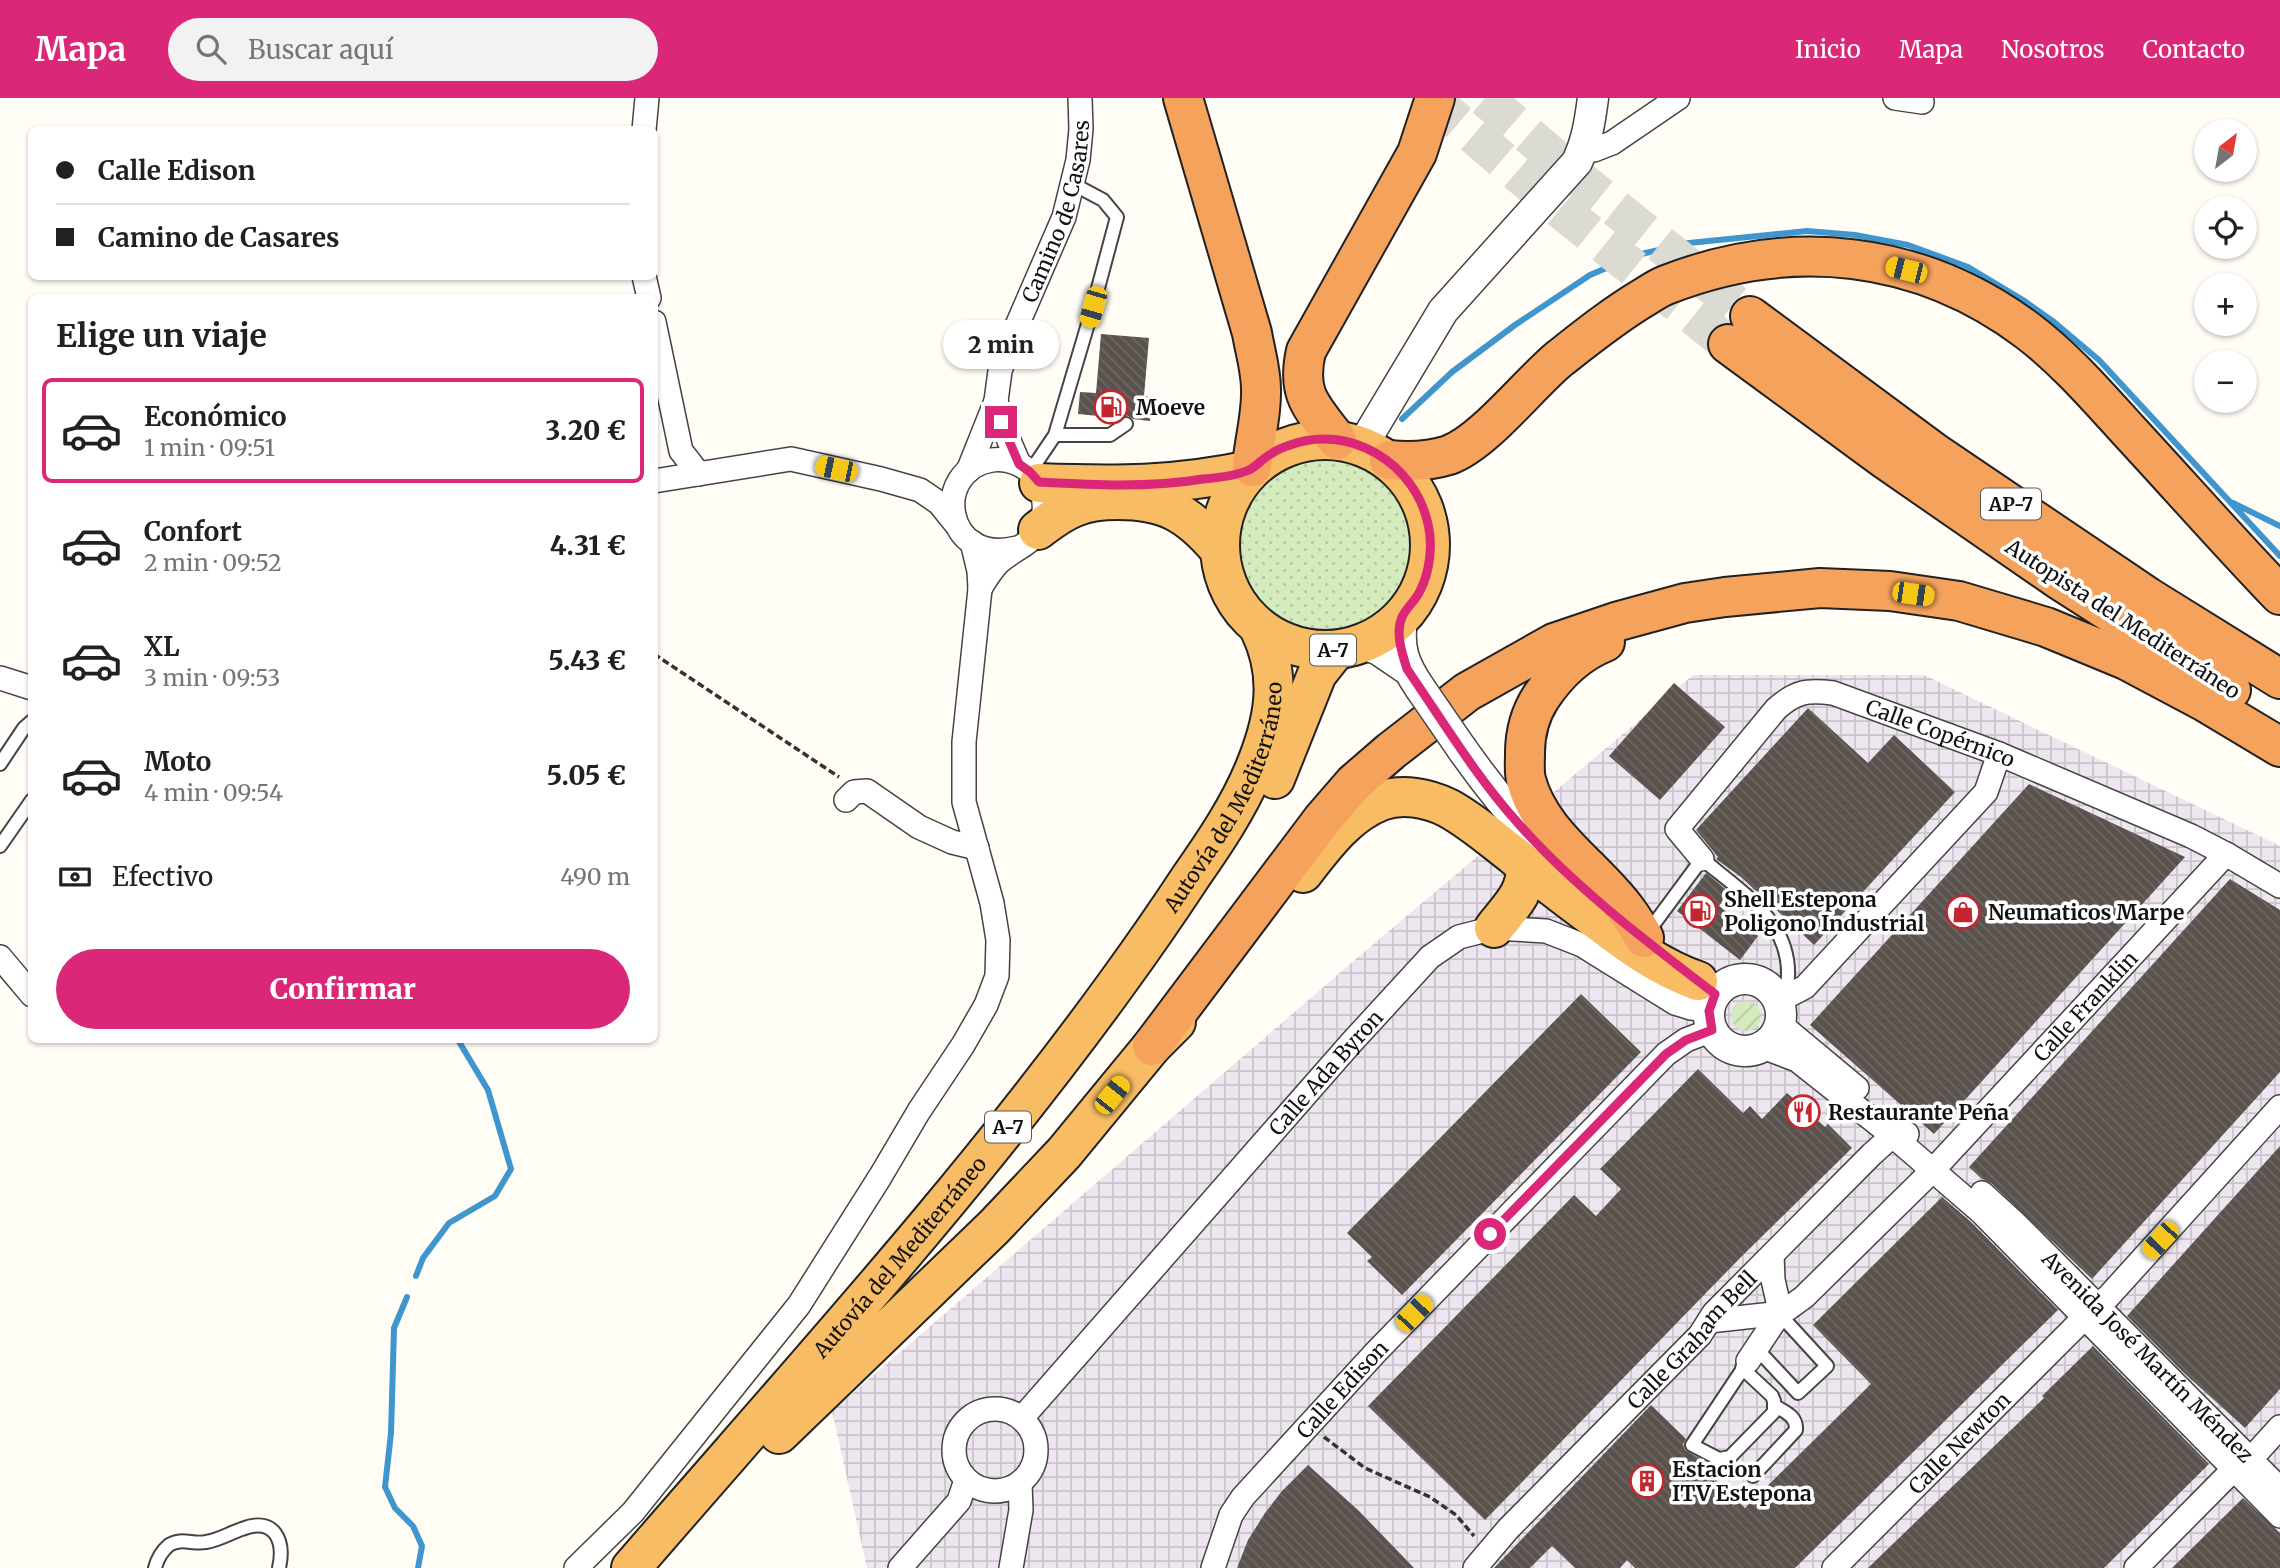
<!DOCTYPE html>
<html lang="es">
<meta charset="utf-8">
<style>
body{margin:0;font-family:Merriweather,serif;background:#f2f2f2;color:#202124;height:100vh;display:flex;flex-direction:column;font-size:26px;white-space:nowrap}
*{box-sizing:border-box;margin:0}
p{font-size:23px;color:#757577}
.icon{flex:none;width:38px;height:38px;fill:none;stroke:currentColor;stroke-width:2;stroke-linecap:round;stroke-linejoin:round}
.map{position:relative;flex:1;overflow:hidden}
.panel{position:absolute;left:28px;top:196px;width:630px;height:749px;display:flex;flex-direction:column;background:#fff;border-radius:10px;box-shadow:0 2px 5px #0004}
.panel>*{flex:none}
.banner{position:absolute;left:28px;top:28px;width:630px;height:154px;border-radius:10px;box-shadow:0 2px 5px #0004;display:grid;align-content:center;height:154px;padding:0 28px;background:#fff}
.needle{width:46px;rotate:31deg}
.fabs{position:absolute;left:2194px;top:21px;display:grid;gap:14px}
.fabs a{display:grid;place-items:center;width:63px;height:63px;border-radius:50%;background:#fff;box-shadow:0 2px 5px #0004;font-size:35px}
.end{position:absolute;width:32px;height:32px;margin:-16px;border:9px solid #db2777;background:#fff;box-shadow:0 0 0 4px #fff}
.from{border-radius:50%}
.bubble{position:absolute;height:49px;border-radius:24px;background:#fff;box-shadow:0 2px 5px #0004;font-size:23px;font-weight:800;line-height:49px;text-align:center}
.car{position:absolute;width:21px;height:42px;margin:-21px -10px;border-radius:9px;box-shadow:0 0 5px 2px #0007;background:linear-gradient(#f5c518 24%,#345 0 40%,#f5c518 0 76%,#345 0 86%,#f5c518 0)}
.banner b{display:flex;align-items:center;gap:24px;height:66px;font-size:26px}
.banner b+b{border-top:2px solid #e0e0e0}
.banner i{width:18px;height:18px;background:#202124}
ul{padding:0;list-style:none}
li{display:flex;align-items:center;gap:21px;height:105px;margin:0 14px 10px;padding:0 14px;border:4px solid transparent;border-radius:10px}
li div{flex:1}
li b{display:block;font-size:26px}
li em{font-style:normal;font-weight:800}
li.on{border-color:#db2777}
li>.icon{width:63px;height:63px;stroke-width:1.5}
h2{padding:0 28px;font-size:32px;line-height:84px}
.pay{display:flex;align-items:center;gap:18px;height:77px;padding:0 28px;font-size:26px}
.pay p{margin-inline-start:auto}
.action{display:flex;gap:14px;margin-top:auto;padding:14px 28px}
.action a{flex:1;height:80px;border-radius:42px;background:#db2777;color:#fff;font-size:28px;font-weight:800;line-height:80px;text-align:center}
header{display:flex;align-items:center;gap:42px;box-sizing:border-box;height:98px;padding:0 35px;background:#db2777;color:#fff}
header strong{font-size:33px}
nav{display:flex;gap:38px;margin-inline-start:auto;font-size:24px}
.search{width:490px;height:63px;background:#f2f2f2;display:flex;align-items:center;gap:18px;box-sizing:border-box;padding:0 24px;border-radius:38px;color:#757577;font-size:26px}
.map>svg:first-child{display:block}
.industrial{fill:url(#industrial-grid)}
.grass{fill:url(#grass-dots)}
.garden{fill:url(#garden-furrows)}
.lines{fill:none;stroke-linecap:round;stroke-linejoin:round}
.stream{stroke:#3f96cf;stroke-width:6}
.building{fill:url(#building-back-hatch)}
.motorway-tunnel{stroke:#dbdad3;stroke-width:38;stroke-dasharray:38 19;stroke-linecap:butt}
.service-casing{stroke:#444;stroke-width:16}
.minor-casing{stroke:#444;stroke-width:26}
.tertiary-casing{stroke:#444;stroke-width:33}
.trunk-casing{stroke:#222;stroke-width:42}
.motorway-casing{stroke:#222;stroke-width:42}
.path{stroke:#333;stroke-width:3.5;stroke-dasharray:7 3.5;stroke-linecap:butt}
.service{stroke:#fff;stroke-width:12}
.minor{stroke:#fff;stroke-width:23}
.tertiary{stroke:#fff;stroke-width:30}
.trunk{stroke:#f7bc64;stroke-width:38}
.motorway{stroke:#f5a25d;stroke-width:38}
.tertiary-bridge-casing{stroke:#444;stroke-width:33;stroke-linecap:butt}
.tertiary-bridge{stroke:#fff;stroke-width:30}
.route{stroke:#db2777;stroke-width:9}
.labels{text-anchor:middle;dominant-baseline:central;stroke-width:7;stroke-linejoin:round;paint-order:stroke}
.shield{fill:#fff;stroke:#585858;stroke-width:2}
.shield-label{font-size:19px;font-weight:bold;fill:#111}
.street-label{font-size:21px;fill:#111;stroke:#fff}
.poi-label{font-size:21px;font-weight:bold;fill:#111;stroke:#fff;text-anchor:start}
</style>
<header>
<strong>Mapa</strong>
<div class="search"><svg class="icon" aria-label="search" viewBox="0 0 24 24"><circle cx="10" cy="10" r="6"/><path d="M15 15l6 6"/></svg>Buscar aquí</div>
<nav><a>Inicio</a><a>Mapa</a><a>Nosotros</a><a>Contacto</a></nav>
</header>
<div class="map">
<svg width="2280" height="1470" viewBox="0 0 2280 1470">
<defs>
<pattern id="industrial-grid" width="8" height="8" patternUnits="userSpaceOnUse" patternTransform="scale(1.75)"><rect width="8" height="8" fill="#eee6ef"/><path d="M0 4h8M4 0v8" fill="none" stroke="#cbc4cc"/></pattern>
<pattern id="grass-dots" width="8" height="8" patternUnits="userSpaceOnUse" patternTransform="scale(1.75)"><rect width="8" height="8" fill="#d5ebbd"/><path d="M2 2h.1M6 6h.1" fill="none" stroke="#b6c8a1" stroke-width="1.8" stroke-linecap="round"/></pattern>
<pattern id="garden-furrows" width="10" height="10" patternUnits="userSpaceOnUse" patternTransform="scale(1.75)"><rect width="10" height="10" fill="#d5ebbd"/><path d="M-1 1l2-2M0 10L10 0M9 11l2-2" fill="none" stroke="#b6c8a1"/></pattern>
<pattern id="building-back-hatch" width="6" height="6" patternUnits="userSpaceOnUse" patternTransform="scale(1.75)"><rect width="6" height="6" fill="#5a524d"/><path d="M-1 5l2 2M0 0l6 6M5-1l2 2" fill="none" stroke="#6d6662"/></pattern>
</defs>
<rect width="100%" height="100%" fill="#fffdf5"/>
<!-- industrial -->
<path class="industrial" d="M1693,577H1924L2280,748V1470H867L832,1313L1364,854Z"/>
<!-- grass -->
<path class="grass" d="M1235 444a90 90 0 1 1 180 0a90 90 0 1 1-180 0Z"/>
<!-- garden -->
<path class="garden" d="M1731 918a15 15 0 1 1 30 0a15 15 0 1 1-30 0Z"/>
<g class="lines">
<!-- stream -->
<path class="stream" d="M1402,321L1452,274L1515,227L1590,177L1637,157L1689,145L1807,133L1855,137L1908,147L1968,169L2023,202L2054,224L2099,262L2280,458
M2233,405L2280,428
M416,1178L423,1160L449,1125L495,1098L511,1071L488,992L458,942
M407,1199L394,1230L391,1335L385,1389L395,1410L413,1428L422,1448L418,1470"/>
</g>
<!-- building -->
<path class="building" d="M1101,236L1149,240L1144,298H1152L1150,323L1133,321L1126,317L1119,320L1078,316L1080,294L1096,295Z
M1674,585L1725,629L1660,702L1609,658Z
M1808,610L1868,665L1894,637L1955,694L1814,847L1741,779L1716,761L1718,759L1696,732Z
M2029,686L2185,759L1934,1036L1810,927Z
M1706,775L1729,794L1719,808L1758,838L1740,862L1677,813Z
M2230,781L2280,812V974L2092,1181L1991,1085L1982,1081L1969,1069Z
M1581,896L1641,954L1402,1197L1367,1163L1372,1159L1347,1135Z
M1698,971L1743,1015L1750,1008L1762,1021L1787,995L1825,1029L1828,1026L1852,1050L1742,1158L1485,1422L1368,1308L1574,1097L1596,1118L1621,1091L1600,1071Z
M2280,1048V1291L2245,1330L2183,1274L2127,1218Z
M1942,1099L1971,1124L2058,1212L1795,1470H1635L1627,1462L1620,1470H1575L1552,1448L1530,1470H1494L1651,1307L1686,1341L1683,1346L1685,1352L1716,1370L1710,1376L1745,1410L1871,1286L1813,1227Z
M2093,1248L2209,1366L2104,1470H1868L2044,1300L2042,1298Z
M1308,1367L1359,1413L1414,1470H1237L1248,1442L1265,1415L1282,1393Z
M2243,1400L2280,1435V1470H2172Z"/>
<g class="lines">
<!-- motorway-tunnel -->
<path class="motorway-tunnel" d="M1430,0L1562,113L1728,246
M1485,0L1583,84L1750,218"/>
<defs>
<path id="service" d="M1055,337L1093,209L1117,119L1103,102L1073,86
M1030,374L1055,337H1110L1126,326
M0,666L24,630L32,623
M0,748L32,702
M1648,834L1702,761C1748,799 1802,831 1785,900
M1756,1250L1798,1295L1827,1268L1783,1220
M1742,1270L1772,1298L1774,1303V1314L1730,1359L1719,1361L1692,1347L1748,1263
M1753,1378L1796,1332C1797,1318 1785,1314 1775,1308
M155,1470C157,1462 162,1453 169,1447C182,1439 193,1447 206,1444C219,1442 230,1435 242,1431C275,1418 285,1443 279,1470"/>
<g id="minor">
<path d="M1895,0L1922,4"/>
<path d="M644,32L647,0"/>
<path d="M1584,49L1594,52L1612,45L1678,0"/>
<path d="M644,178L649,200"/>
<path d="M654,224L681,353L699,376"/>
<path d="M996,303L1001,324L1019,366"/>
<path id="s1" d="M968,373L996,303L1000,273L1012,239L1064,119L1078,62L1081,31L1080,0"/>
<path d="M654,383L791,361L881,381L920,392L939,405L956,426"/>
<path d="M980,491C985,482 991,473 998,465C1008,456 1019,451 1029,443C1049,425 1049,394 1031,375C1021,365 1006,360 992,362C930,372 944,469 1017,450"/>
<path d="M0,580L32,590"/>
<path d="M846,702L854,694L867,693L919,729L952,744L977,750"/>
<path id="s2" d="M1702,761L1677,731L1776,611C1796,593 1807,592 1833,595L1999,656L2191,738L2226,756L2280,788"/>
<path d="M0,859L32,897"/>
<path d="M1778,903L1805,889L1986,694L1999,656"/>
<path d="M1780,926L1857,990"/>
<path d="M1763,949L1797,962L1893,1038L1981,1114L2280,1418"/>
<path id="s3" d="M1982,1095L2015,1125L2280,1391"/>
<path d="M1772,1158L1773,1182L1779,1208"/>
<path d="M2094,1204L2102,1203L2108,1199L2280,1009"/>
<path id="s4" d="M1786,1212L1804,1199L1933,1072L2226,756"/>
<path d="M1709,1223L1773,1216"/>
<path d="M1748,1263L1776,1221"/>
<circle cx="995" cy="1352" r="41"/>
<path id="s5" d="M1022,1320L1351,945L1430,859L1459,839L1494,830L1546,833L1582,847L1675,905L1691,910L1709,913"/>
<path d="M2250,1362L2280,1329"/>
<path d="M576,1470L633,1414L799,1207L880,1079L919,1013L963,947L986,907L997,878L998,842L992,805L964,704V644L980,491L979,473L972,444"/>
<path d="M900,1470L959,1403L966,1382"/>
<path d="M1011,1470L1021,1412L1020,1386"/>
<path id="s6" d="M1213,1470L1231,1417L1243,1399L1376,1254L1666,956L1686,942L1712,932"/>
<path id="s7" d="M1475,1470L1508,1431L1700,1237L1714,1215L1872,1056C1883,1047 1892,1034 1907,1036"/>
<path id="s8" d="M1834,1470L2084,1220"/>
<path d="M2136,1470L2234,1371"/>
</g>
<path id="tertiary" d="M1362,348L1443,213L1577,64C1587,43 1590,23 1593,0
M1402,520C1398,550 1403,565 1420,590
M1364,546L1379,552L1407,571
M1462,651C1500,705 1541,753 1592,796
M1709 917a36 36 0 1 1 72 0a36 36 0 1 1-72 0Z"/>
<g id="trunk">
<circle cx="1325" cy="447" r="105"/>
<path d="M1039,385C1115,388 1175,388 1250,372"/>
<path d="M1038,432C1050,423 1061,414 1075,409C1089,403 1103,402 1118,402C1165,402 1188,415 1218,450"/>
<path d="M1275,681L1317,576L1336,552"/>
<path d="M1303,775C1324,748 1347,716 1381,703C1402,695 1428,700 1448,710C1472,723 1492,741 1513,757C1542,781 1572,804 1602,826C1632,849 1661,870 1698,883"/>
<path d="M1494,830C1511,808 1526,796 1526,768"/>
<path d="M779,1336L994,1129L1064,1055L1152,948L1176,924"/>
<path id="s9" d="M631,1470C796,1279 967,1092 1115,888C1142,851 1167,815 1192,777C1215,744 1238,710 1254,672C1274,624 1283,580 1260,532"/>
</g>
<path id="motorway" d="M1183,0L1252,235C1255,253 1261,272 1261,291C1262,317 1254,343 1252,369
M1750,218L1935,355L2148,499L2280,581
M1728,246L1886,362L2058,481L2231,592
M1337,342C1312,309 1296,297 1306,253L1417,55L1435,0
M1389,362C1409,364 1430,363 1449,357C1484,344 1528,287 1559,261C1587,239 1613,218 1643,200C1650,196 1658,190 1666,187C1791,138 1920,152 2028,233C2065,261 2097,298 2128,332C2179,387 2228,443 2280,497
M1605,544C1577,555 1557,575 1541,599C1530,616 1525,635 1525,655C1525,664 1524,673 1526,682C1540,737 1595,769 1627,813C1633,821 1639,831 1644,840
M1152,948L1322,722L1354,685L1391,653L1467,594L1554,545L1619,523L1685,505L1725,499L1820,490L1890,493L1959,503L2046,529L2126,562L2205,604L2280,649"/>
</defs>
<!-- service casing -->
<use href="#service" class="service-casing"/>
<!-- minor casing -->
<use href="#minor" class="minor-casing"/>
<!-- tertiary casing -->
<use href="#tertiary" class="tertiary-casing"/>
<!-- trunk casing -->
<use href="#trunk" class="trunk-casing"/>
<!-- motorway casing -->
<use href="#motorway" class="motorway-casing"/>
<!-- path -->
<path class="path" d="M654,556L839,679
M1324,1339L1365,1370L1430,1399L1456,1417L1474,1438"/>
<!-- service -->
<use href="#service" class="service"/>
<!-- minor -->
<use href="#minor" class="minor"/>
<!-- tertiary -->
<use href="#tertiary" class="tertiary"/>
<!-- trunk -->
<use href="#trunk" class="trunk"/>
<!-- motorway -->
<use href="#motorway" class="motorway"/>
<defs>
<path id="tertiary-bridge" d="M1420,590L1462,651"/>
</defs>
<!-- tertiary-bridge casing -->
<use href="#tertiary-bridge" class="tertiary-bridge-casing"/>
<!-- tertiary-bridge -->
<use href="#tertiary-bridge" class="tertiary-bridge"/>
</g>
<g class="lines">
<!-- route -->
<path class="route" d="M1001,324L1019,366L1030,374L1039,384C1093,387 1148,390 1203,381C1215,380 1238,377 1249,372C1257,368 1263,360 1271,356C1276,352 1284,349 1290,347C1349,325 1415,365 1428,426C1433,446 1430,474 1420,493C1416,502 1406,510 1402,519C1395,535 1402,555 1407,571C1442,622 1475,677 1517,724C1574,789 1646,843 1715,896L1709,913L1712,932L1686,942L1666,956L1490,1136"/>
</g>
<!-- icons -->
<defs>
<symbol id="fuel-ring" viewBox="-11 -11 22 22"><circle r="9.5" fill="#fff" stroke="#c4262e" stroke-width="1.5"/><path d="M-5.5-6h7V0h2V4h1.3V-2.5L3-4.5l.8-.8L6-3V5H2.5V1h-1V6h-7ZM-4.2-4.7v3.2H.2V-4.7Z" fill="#c4262e"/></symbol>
<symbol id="shop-ring" viewBox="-11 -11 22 22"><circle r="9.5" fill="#fff" stroke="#c4262e" stroke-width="1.5"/><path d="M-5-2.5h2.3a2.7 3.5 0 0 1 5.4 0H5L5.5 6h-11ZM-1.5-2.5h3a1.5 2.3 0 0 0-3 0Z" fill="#c4262e"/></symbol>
<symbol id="restaurant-ring" viewBox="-11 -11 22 22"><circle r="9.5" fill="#fff" stroke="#c4262e" stroke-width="1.5"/><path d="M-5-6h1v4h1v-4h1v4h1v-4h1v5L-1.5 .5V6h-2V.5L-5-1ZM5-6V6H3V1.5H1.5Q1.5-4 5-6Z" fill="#c4262e"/></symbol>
<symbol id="building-ring" viewBox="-11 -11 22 22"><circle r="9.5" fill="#fff" stroke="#c4262e" stroke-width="1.5"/><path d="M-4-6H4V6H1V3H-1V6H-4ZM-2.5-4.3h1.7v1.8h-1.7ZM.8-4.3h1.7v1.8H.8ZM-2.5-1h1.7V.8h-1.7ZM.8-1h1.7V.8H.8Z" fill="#c4262e"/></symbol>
</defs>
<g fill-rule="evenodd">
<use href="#fuel-ring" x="1092" y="290" width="38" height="38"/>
<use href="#fuel-ring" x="1681" y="794" width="38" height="38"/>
<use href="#shop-ring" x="1944" y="795" width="38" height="38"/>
<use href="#restaurant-ring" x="1784" y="995" width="38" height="38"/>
<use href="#building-ring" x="1628" y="1364" width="38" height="38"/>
</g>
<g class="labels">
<!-- shield labels -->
<g class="shield">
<rect x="1981" y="390.5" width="60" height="31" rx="5"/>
<rect x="1310" y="536.5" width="46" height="31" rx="5"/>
<rect x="985" y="1013.5" width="46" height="31" rx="5"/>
</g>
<g class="shield-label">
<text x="2011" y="406">AP-7</text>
<text x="1333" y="552">A-7</text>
<text x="1008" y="1029">A-7</text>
</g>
<!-- street labels -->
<g class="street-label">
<text stroke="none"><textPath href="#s1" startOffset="276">Camino de Casares</textPath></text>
<text transform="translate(2123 521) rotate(33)">Autopista del Mediterráneo</text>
<text stroke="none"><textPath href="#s2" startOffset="371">Calle Copérnico</textPath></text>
<text stroke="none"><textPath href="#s9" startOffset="978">Autovía del Mediterráneo</textPath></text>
<text stroke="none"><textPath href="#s4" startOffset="427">Calle Franklin</textPath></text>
<text stroke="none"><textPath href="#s5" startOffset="460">Calle Ada Byron</textPath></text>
<text stroke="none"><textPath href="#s9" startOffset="411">Autovía del Mediterráneo</textPath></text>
<text stroke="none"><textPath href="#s7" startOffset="315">Calle Graham Bell</textPath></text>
<text stroke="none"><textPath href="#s3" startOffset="233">Avenida José Martín Méndez</textPath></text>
<text stroke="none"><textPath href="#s6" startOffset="224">Calle Edison</textPath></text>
<text stroke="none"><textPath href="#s8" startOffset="177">Calle Newton</textPath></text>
</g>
<!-- poi labels -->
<g class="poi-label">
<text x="1136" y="309">Moeve</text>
<text x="1724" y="801">Shell Estepona<tspan x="1724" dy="24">Poligono Industrial</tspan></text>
<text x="1988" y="814">Neumaticos Marpe</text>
<text x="1828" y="1014">Restaurante Peña</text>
<text x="1672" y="1371">Estacion<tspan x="1672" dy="24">ITV Estepona</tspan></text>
</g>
</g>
</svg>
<div class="fabs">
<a><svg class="needle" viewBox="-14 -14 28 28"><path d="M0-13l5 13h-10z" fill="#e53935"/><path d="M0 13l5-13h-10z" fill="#757577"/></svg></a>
<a><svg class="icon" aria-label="locate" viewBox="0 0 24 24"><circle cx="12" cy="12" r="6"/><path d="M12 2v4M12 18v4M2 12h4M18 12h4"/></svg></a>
<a>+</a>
<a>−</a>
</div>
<i class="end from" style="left:1490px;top:1136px"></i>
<i class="end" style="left:1001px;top:324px"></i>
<div class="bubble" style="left:943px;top:222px;width:116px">2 min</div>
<i class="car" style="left:1906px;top:172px;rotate:284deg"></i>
<i class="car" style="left:1093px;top:209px;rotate:196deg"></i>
<i class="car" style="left:836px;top:371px;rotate:282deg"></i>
<i class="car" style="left:1913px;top:496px;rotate:98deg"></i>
<i class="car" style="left:1112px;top:997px;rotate:39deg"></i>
<i class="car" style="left:2160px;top:1142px;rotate:223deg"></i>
<i class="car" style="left:1414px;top:1215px;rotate:44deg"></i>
<div class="banner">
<b><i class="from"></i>Calle Edison</b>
<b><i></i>Camino de Casares</b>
</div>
<section class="panel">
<h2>Elige un viaje</h2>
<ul>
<li class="on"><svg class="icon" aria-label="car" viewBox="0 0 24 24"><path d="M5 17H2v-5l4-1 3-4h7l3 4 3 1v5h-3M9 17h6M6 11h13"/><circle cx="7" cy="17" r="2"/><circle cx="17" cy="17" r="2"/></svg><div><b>Económico</b><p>1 min · 09:51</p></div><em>3.20 €</em></li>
<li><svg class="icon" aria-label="car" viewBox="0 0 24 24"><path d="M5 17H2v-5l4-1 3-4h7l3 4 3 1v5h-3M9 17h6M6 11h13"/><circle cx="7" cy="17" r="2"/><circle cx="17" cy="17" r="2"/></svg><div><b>Confort</b><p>2 min · 09:52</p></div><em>4.31 €</em></li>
<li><svg class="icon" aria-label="car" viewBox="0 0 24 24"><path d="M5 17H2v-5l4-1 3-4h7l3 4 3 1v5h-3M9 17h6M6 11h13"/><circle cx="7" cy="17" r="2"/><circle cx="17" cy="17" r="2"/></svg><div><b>XL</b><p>3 min · 09:53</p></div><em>5.43 €</em></li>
<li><svg class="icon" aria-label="car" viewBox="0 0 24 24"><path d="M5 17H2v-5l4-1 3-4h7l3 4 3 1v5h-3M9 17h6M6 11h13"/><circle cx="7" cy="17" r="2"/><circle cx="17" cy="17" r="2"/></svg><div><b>Moto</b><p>4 min · 09:54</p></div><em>5.05 €</em></li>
</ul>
<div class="pay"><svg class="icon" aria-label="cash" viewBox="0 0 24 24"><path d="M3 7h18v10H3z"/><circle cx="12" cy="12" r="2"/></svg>Efectivo<p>490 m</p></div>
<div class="action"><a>Confirmar</a></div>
</section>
</div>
